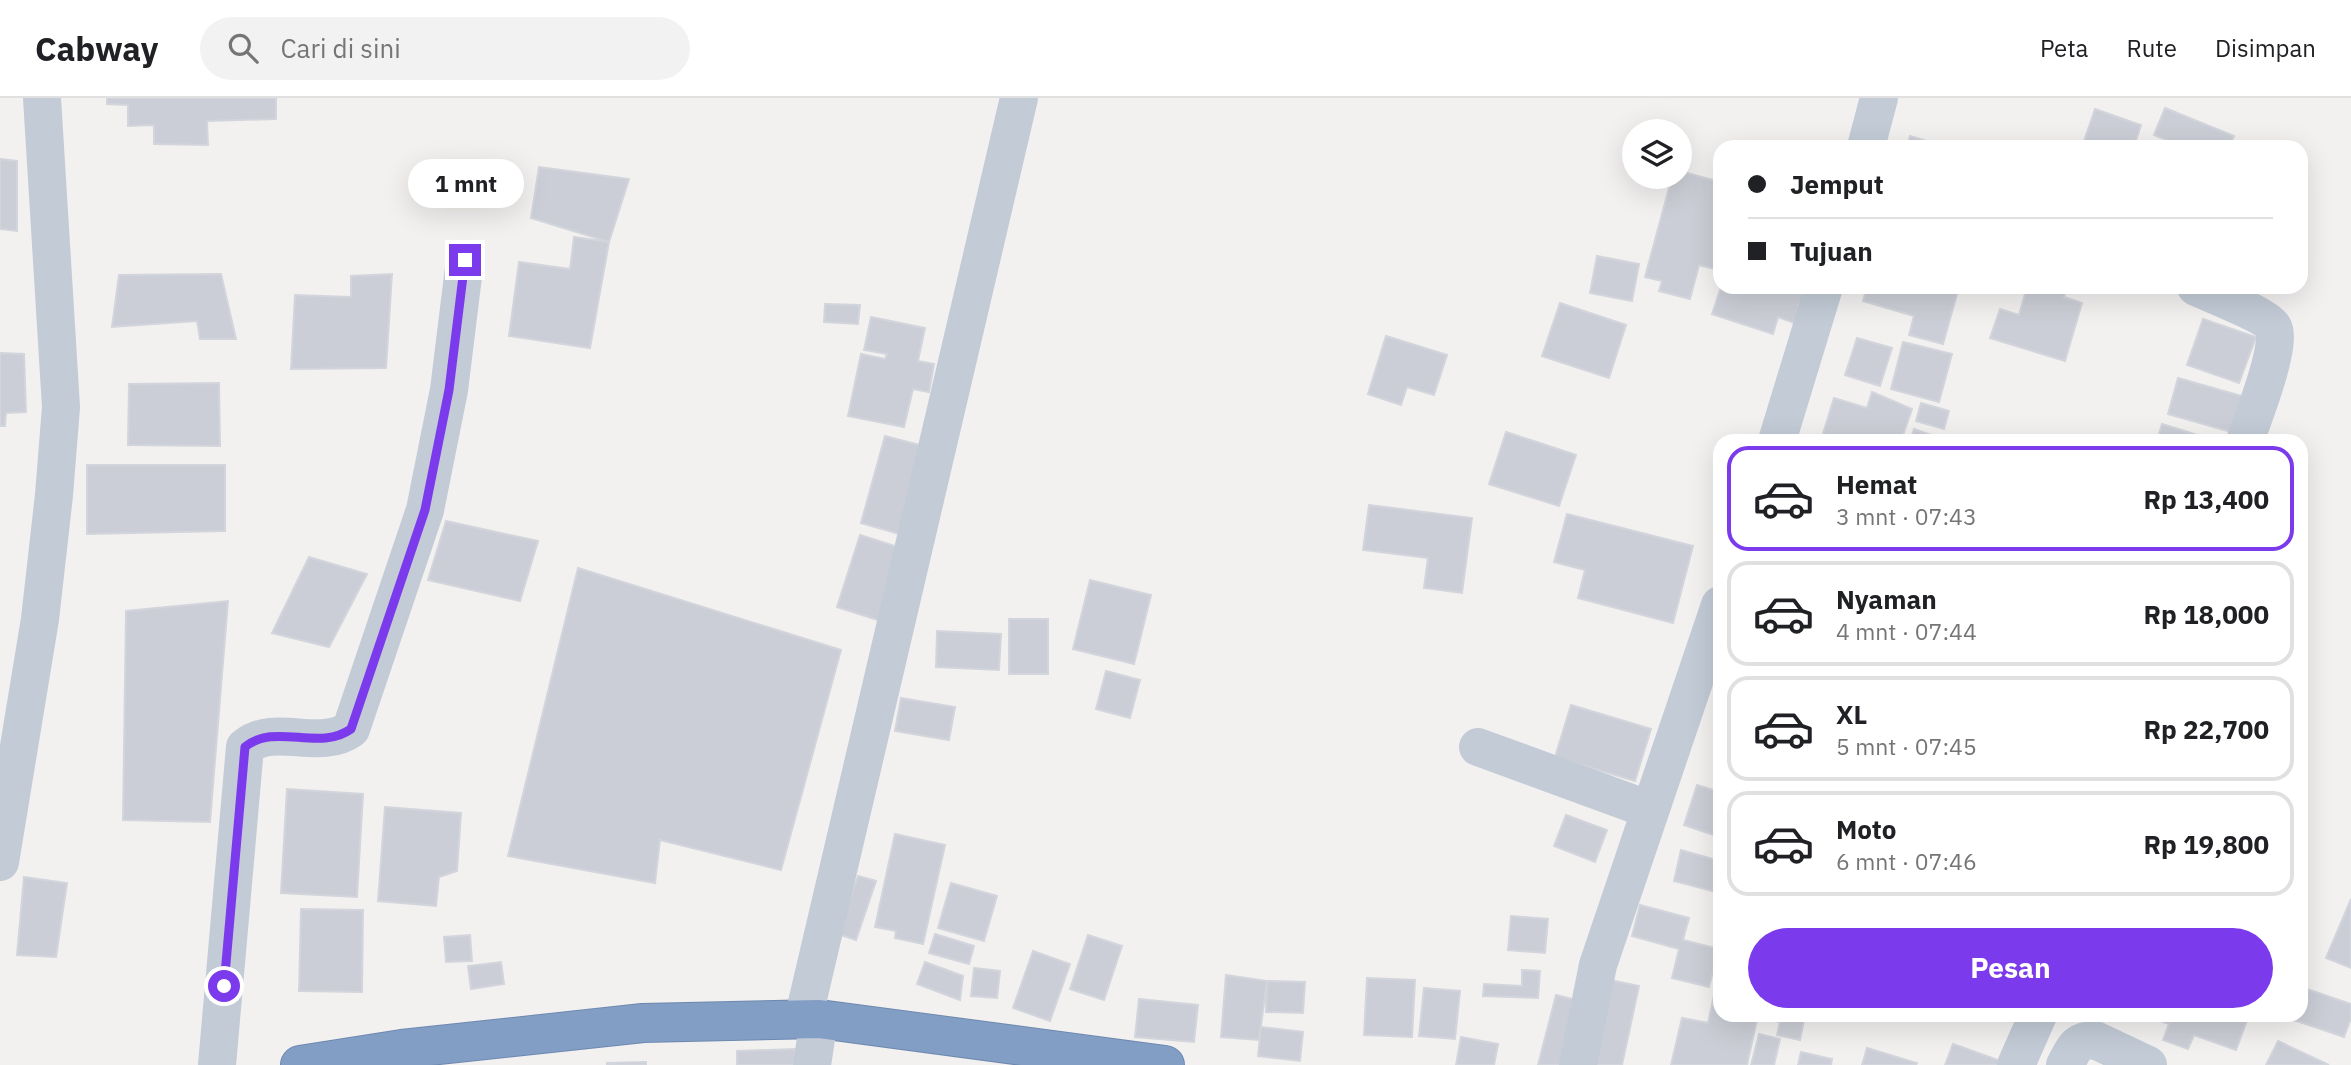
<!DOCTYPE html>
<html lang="id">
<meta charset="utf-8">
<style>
body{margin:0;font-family:"IBM Plex Sans",sans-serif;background:#f2f2f2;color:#202124;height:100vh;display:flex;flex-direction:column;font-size:26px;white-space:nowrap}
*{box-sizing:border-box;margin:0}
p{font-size:23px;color:#757577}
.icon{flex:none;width:38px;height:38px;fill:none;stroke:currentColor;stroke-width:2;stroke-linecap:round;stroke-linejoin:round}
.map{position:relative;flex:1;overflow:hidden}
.panel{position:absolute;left:1713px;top:336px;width:595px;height:588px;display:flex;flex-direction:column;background:#fff;border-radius:21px;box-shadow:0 7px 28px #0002}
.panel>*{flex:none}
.hud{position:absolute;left:1713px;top:42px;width:595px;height:154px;border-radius:21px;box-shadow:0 7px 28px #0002;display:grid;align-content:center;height:154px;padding:0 35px;background:#fff}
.buttons{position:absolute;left:1622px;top:21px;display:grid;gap:14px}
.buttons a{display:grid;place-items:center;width:70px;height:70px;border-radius:50%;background:#fff;box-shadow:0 7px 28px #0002;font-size:35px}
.end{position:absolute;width:32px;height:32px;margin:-16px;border:9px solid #7c3aed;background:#fff;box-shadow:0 0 0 4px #fff}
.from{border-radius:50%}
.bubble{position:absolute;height:49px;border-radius:24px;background:#fff;box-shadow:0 7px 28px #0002;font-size:23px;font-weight:800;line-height:49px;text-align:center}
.hud b{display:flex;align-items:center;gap:24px;height:66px;font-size:26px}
.hud b+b{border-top:2px solid #e0e0e0}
.hud i{width:18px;height:18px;background:#202124}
ul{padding:12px 0 0;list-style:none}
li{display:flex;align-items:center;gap:21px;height:105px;margin:0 14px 10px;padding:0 21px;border:4px solid #e0e0e0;border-radius:21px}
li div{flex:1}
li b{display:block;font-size:26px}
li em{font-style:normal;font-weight:800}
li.on{border-color:#7c3aed}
li>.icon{width:63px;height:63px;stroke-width:1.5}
.action{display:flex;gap:14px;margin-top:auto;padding:14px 35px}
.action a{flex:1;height:80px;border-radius:42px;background:#7c3aed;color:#fff;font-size:28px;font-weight:800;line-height:80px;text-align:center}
header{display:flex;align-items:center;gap:42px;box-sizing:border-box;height:98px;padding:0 35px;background:#fff;border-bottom:2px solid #e0e0e0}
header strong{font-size:33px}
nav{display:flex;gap:38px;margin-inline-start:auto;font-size:24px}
.search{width:490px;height:63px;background:#f2f2f2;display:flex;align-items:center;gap:18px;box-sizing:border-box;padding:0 24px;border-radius:38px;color:#757577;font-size:26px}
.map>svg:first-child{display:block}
.building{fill:#cbced6;stroke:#d3d5dc;stroke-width:2}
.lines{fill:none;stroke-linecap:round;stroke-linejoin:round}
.highway-casing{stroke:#6d89b0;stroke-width:40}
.minor{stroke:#c2cbd6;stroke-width:38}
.highway{stroke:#829ec4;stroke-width:38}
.route{stroke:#7c3aed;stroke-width:9}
</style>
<header>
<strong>Cabway</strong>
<div class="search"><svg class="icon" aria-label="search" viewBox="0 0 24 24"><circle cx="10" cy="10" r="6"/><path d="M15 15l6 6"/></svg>Cari di sini</div>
<nav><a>Peta</a><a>Rute</a><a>Disimpan</a></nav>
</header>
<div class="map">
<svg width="2351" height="967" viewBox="0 0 2351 967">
<rect width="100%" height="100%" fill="#f3f0f0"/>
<!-- building -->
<path class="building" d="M107,0H276V21L207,23L208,47L154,46V27L128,28V7L107,6Z
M2165,10L2234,38L2229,49H2183L2154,37Z
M2095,11L2141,27L2134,49H2082Z
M1910,38L1946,49H1907Z
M0,61L17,63V133L0,131Z
M539,69L629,81L609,144L531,120Z
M1680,73L1720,84L1719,120L1720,167L1719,172L1699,167L1690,201L1659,193L1662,183L1645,179L1672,79H1680Z
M574,139L609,144L590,250L509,238L519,164L570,171Z
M1597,158L1639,166L1632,203L1590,195Z
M221,176L236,241H200L197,223L112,229L119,177Z
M392,176L386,270L291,271L295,197L351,199V178Z
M1721,189H1814L1808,209L1798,206L1800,227L1778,219L1773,236L1712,216Z
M1867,189H1959L1943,246L1909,237L1914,218L1863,203Z
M2027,189L2044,191L2045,189H2067L2064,199L2082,205L2065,263L1990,240L2000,211L2019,217Z
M1560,205L1626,227L1609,280L1542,258Z
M825,206L860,207L858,226L824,224Z
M871,219L925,230L918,263L934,266L929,294L913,291L904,329L848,318L861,256L885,261L887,256L864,252Z
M2203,221L2256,239L2239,285L2187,267Z
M1386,238L1447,257L1434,297L1407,289L1401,307L1368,296Z
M1857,240L1892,250L1880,288L1845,277Z
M1903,244L1952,256L1939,304L1891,291Z
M0,255L24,256L26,314L6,315L5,328H0Z
M2178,280L2245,299L2235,335L2168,316Z
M219,285L220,348L128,347L129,286Z
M1872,294L1912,311L1901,343L1821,342L1834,300L1867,310Z
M1921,305L1949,313L1944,331L1916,323Z
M2162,326L2217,343H2157Z
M1914,331L1948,343H1910Z
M1506,334L1576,357L1559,408L1489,386Z
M885,338L927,349L903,437L861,425Z
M87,367H225V433L87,436Z
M1369,407L1472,420L1462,495L1424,490L1428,460L1363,452Z
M1567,416L1693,448L1673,525L1578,500L1585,472L1554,464Z
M446,423L538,443L520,503L428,482Z
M860,437L904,451L881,523L837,509Z
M309,459L367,476L329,549L272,535Z
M578,470L841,552L781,772L660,742L655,785L508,758Z
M1090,482L1151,497L1134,566L1073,551Z
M228,503L210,724L123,722L126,513Z
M1009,521H1048V576H1009Z
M937,533L1001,536L999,572L936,569Z
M1106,573L1140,582L1130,620L1096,611Z
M901,600L955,609L949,642L895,633Z
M1571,607L1651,631L1635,683L1555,659Z
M1697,687L1720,694V739L1684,727Z
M287,691L363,696L357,799L281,795Z
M385,709L461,715L457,773L439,779L436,808L378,803Z
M1566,717L1607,732L1595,764L1554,748Z
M895,736L945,747L923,846L895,840L896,833L875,829Z
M1681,752L1720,763V795L1674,783Z
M858,778L876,783L856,842L838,836Z
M24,779L67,785L56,859L17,857Z
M951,785L997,798L984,843L938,830Z
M2351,801V870L2326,860Z
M1640,807L1689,820L1683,842L1719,851L1709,889L1672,880L1679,851L1632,838Z
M301,811L363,812L362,894L299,893Z
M1511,818L1548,821L1545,855L1508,852Z
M935,836L974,848L969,866L929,855Z
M470,837L472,863L446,864L444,839Z
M1088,837L1122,848L1104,902L1070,891Z
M1033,853L1070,866L1050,923L1013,910Z
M501,864L504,886L471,891L468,868Z
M925,864L963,878L960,902L917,886Z
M974,870L1000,873L997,900L971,898Z
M1522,872L1540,873L1538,900L1483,898L1484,886L1522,888Z
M1226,877L1267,883L1259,942L1221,939Z
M1367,880L1415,882L1412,939L1364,937Z
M1610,882L1639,888L1622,967H1592Z
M1267,883L1305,884L1303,915L1266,914Z
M1716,888L1720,889V917H1758L1747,967H1671L1682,920L1708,925Z
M2301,889L2351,906V920L2344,939L2285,919V917H2301Z
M1424,890L1460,893L1455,941L1419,938Z
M1556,897L1588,905L1573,967H1538Z
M1139,901L1198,907L1194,944L1135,939Z
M1764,917H1805L1800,942L1777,937L1780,924L1764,921Z
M2145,917H2249L2236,952L2194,937L2188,951L2163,942L2169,926Z
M1261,929L1303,934L1300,963L1258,958Z
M1759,936L1780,941L1774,967H1751Z
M1461,939L1498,946L1494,967H1456Z
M2278,943L2329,967H2266Z
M1953,946L2004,964L2003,967H1945Z
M1867,950L1917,965L1916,967H1862Z
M795,951V967H737V953Z
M1801,954L1832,961L1831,967H1798Z
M646,964V967H607V965Z"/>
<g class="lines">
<defs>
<path id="highway" d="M300,967L402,951L643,925L819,921L1165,967"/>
</defs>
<!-- highway casing -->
<use href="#highway" class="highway-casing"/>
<!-- minor -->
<path class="minor" d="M1866,49L1879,0
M2196,189C2211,196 2266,217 2273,229C2283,245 2252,323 2245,343
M1777,343L1824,189
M1478,649L1650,712
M0,764L40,521L54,397L61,309L42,0
M803,922L1019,0
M217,967L245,649C275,624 319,654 351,631L425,412L449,292L465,162
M812,967L819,921
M1578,967L1598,867L1720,507
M2016,967L2038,917
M2065,967C2074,951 2075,942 2095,942L2148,967"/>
<!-- highway -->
<use href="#highway" class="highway"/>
</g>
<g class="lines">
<!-- route -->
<path class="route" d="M224,888L245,649C275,624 319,654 351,631L425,412L449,292L465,162"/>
</g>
</svg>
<div class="buttons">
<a><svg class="icon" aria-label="layers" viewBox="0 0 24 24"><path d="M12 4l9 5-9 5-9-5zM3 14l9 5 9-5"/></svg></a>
</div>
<i class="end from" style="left:224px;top:888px"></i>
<i class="end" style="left:465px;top:162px"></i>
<div class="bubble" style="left:408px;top:61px;width:116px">1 mnt</div>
<div class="hud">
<b><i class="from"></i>Jemput</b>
<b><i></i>Tujuan</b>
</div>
<section class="panel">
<ul>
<li class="on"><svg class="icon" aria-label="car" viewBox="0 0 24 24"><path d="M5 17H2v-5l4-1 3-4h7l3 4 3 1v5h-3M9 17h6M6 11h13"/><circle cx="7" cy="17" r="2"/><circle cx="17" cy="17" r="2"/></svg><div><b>Hemat</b><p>3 mnt · 07:43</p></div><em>Rp 13,400</em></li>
<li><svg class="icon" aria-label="car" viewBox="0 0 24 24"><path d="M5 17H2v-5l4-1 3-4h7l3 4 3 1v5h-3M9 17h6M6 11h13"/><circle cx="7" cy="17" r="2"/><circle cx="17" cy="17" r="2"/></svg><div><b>Nyaman</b><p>4 mnt · 07:44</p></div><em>Rp 18,000</em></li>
<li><svg class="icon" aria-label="car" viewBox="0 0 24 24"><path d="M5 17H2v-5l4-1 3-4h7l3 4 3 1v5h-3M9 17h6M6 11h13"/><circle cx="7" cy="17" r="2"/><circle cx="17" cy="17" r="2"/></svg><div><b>XL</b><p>5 mnt · 07:45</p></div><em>Rp 22,700</em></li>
<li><svg class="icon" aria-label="car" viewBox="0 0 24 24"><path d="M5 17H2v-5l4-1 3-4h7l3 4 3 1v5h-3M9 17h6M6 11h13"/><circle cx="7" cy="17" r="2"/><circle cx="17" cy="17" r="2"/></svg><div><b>Moto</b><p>6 mnt · 07:46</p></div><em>Rp 19,800</em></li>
</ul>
<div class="action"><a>Pesan</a></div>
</section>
</div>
